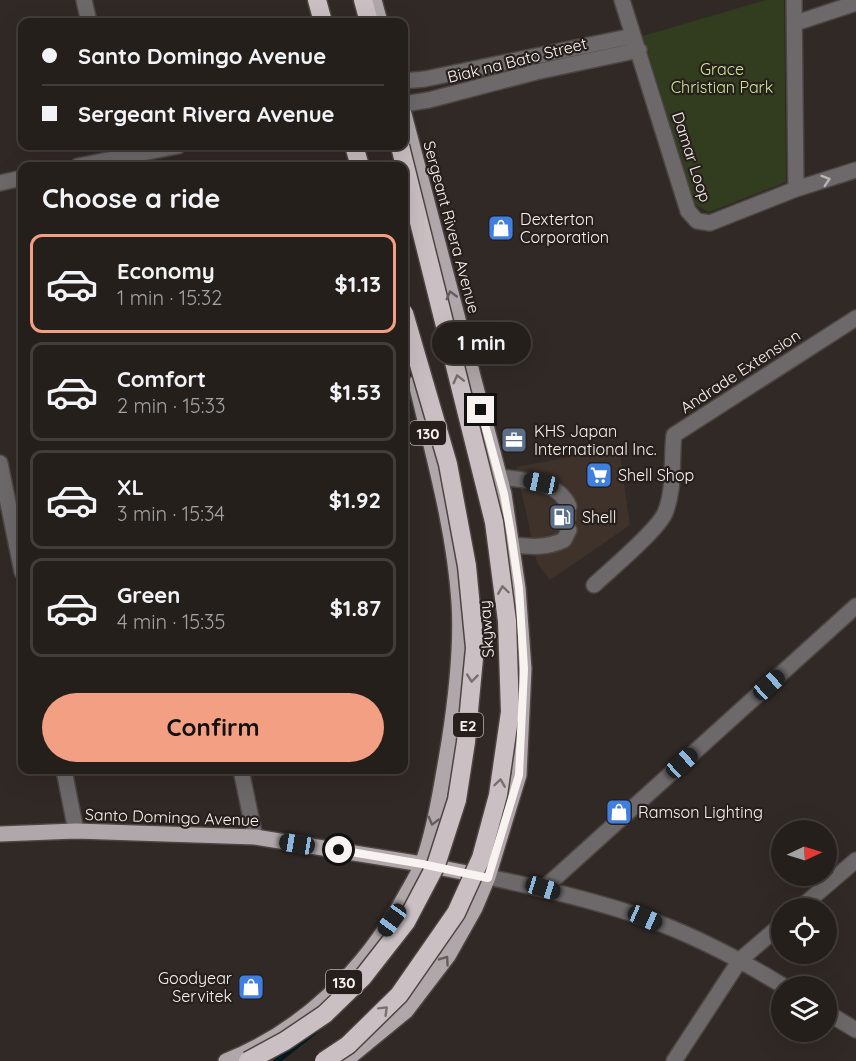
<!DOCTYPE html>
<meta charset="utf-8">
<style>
body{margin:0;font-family:Quicksand,sans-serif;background:#312c29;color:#f1f3f6;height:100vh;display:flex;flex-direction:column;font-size:22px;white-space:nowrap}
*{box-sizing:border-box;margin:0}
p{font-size:20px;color:#a3a2a3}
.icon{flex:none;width:33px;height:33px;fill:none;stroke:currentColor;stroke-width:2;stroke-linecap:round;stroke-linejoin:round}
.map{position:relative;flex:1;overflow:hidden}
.panel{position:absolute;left:18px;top:162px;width:390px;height:612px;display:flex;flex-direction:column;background:#251f1c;border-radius:12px;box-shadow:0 6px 24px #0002,0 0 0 2px #423d3b}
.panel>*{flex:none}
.guide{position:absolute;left:18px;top:18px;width:390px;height:132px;border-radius:12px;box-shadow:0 6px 24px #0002,0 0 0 2px #423d3b;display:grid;align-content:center;height:132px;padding:0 24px;background:#251f1c}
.needle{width:39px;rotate:86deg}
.tools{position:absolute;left:771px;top:820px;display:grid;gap:12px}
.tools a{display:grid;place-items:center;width:66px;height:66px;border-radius:50%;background:#251f1c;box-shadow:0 6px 24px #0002,0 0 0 2px #423d3b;font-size:30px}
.end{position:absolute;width:27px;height:27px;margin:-14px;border:8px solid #f8f3f1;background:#111;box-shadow:0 0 0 3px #111}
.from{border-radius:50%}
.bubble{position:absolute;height:42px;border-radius:21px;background:#251f1c;box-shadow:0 6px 24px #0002,0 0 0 2px #423d3b;font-size:20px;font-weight:700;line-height:42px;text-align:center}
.car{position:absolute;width:18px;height:36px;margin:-18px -9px;border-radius:8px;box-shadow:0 0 4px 2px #0007;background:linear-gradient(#222 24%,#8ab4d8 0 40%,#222 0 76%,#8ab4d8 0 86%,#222 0)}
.guide b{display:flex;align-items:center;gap:21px;height:57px;font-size:22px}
.guide b+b{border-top:2px solid #423d3b}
.guide i{width:15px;height:15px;background:#f1f3f6}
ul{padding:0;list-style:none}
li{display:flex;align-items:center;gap:18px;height:99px;margin:0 12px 9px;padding:0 12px;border:3px solid #423d3b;border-radius:12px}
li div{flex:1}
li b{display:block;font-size:22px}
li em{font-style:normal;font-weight:700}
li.on{border-color:#f39f83}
li>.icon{width:54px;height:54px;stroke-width:1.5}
h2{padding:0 24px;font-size:27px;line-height:72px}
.button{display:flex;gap:12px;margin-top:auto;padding:12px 24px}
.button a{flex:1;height:69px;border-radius:36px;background:#f39f83;color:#111;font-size:24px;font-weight:700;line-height:69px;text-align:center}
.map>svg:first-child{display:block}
.built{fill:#3f322b}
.green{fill:#323c1f}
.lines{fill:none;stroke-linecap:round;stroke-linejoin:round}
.stream{stroke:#041820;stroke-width:6}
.minor-tunnel{stroke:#4f4744;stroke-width:15;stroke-dasharray:15 8;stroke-linecap:butt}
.minor-casing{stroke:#4d4542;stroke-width:18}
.major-casing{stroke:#4d4542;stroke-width:18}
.highway-casing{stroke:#4d4542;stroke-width:21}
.minor{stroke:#6d696a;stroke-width:15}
.major{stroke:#afa7aa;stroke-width:15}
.highway{stroke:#cabfc2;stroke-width:18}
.highway-bridge-casing{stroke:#4d4542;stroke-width:21;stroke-linecap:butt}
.highway-bridge{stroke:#cabfc2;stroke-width:18}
.oneway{stroke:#b9b5b4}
.oneway2{stroke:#645c5c}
.oneway3{stroke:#786f6f}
.route{stroke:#f8f3f1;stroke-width:8}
.labels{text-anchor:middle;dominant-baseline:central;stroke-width:4.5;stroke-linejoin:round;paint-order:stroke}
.shield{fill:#271f1c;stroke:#b9b3b1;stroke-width:1.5}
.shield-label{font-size:15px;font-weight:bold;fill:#f8f3f1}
.street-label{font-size:16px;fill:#f8f3f1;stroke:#271f1c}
.park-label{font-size:16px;fill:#cce897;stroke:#271f1c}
.poi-label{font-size:16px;fill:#f8f3f1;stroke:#271f1c;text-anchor:start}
</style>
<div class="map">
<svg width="856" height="1061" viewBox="0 0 856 1061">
<rect width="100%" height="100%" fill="#312926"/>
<!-- built -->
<path class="built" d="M619,448L630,525L550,580L537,563L516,467Z"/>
<!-- green -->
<path class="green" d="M766,0H784L786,182L709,212L695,205L643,36Z"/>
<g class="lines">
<!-- stream -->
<path class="stream" d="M277,1061L315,1031"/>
<!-- minor-tunnel -->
<path class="minor-tunnel" d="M569,506V530"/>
<defs>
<path id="minor" d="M84,0L89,22
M622,0L688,211L697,221L710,223L796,189L856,170
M794,0L796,189
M796,23L856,3
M404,81L425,79L633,36
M404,104L429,100L536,72L639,50
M78,166L178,146
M0,183L22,178
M0,463L22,572
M499,477C524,480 557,480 569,506
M513,545C532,547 547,548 564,540L569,530
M594,585C610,570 657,531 665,513C675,489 671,461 674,435L856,318
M64,770L76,831
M241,770L255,837
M488,877C541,888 594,900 645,918C694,935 741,960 785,987
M543,889L856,606
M799,909L856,860
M826,1012L856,1030
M674,1061L740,960L782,924"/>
<path id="major" d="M374,0L380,22
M0,834L76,831L255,837L422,864L482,876
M226,1061C302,1031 365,970 404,898C410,887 418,875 423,862C436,824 442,782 449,742C456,697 462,647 459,602C454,528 433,455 416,383
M345,1061L406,1011L448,956L475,908L488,877L519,775L524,669L518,588L504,494L404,114"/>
<path id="highway" d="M317,0L323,22
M363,0L369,22
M354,146L360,166"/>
</defs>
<!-- minor casing -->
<use href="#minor" class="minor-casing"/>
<!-- major casing -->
<use href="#major" class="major-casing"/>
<!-- highway casing -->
<use href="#highway" class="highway-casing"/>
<!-- minor -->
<use href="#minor" class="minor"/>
<!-- major -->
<use href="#major" class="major"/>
<!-- highway -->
<use href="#highway" class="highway"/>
<defs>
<path id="highway-bridge" d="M248,1061L285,1041L325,1014L363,977L406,922L436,865L457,800L466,742L475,648L467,566L448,464L404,313
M324,1061L348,1045L399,995L456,913L481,858L498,795L510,712L507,621L494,522L400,146"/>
</defs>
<!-- highway-bridge casing -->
<use href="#highway-bridge" class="highway-bridge-casing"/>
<!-- highway-bridge -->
<use href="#highway-bridge" class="highway-bridge"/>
</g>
<!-- one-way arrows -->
<defs><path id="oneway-chevron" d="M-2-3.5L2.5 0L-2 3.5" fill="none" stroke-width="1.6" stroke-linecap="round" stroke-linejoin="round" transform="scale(1.5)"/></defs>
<use class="oneway" href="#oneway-chevron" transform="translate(826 180) rotate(-18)"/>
<g class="oneway2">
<use href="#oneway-chevron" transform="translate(451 295) rotate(-105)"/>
<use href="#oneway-chevron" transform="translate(433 821) rotate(105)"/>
<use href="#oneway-chevron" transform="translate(445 960) rotate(-55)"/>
</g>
<g class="oneway3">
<use href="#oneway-chevron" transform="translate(458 379) rotate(-104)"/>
<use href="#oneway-chevron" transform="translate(503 590) rotate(-98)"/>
<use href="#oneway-chevron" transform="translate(472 678) rotate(96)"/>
<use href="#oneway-chevron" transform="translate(500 783) rotate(-82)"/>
<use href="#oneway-chevron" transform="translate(384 1010) rotate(-45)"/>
</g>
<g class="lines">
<!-- route -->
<path class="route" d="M339,850L422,864L488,878L519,775L524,669L519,588L511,534L504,494L481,410"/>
</g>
<!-- icons -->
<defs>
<symbol id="shop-square" viewBox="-11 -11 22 22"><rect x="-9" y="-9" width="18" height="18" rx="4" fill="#3f7fe0" stroke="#271f1c"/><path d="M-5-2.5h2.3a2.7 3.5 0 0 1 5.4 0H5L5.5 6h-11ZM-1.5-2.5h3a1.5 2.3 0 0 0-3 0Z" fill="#fff"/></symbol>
<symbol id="office-square" viewBox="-11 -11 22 22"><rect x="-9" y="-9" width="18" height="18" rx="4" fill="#5c6f8a" stroke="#271f1c"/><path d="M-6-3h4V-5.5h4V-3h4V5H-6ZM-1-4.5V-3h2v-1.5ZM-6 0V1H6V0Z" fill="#fff"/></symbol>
<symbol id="supermarket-square" viewBox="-11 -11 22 22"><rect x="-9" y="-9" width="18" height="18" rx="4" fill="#3f7fe0" stroke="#271f1c"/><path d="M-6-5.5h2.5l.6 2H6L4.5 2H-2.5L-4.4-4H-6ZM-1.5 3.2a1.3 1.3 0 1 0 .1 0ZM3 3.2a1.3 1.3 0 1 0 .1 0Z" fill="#fff"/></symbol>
<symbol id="fuel-square" viewBox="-11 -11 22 22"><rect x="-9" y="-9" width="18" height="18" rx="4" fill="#5c6f8a" stroke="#271f1c"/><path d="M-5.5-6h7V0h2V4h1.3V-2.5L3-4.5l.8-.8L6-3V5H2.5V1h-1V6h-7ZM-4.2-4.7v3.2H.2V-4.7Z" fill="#fff"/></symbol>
</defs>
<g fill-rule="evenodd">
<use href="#shop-square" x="486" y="213" width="30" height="30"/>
<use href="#office-square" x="499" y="425" width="30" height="30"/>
<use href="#supermarket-square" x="584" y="460" width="30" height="30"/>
<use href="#fuel-square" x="547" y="502" width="30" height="30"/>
<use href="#shop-square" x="604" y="797" width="30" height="30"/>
<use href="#shop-square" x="236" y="972" width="30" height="30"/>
</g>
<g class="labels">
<!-- shield labels -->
<g class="shield">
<rect x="410" y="421" width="36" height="24" rx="4.5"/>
<rect x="453" y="713" width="30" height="24" rx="4.5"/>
<rect x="326" y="970" width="36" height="24" rx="4.5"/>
</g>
<g class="shield-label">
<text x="428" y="433">130</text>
<text x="468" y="725">E2</text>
<text x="344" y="982">130</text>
</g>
<!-- street labels -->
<g class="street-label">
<text transform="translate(517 60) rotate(-14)">Biak na Bato Street</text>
<text transform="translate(692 157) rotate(72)">Damar Loop</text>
<text transform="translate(452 227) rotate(75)">Sergeant Rivera Avenue</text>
<text transform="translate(740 371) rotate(-33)">Andrade Extension</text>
<text transform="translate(486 629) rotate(-94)">Skyway</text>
<text transform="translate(172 817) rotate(2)">Santo Domingo Avenue</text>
</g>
<!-- park labels -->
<g class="park-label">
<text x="722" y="69">Grace<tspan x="722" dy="18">Christian Park</tspan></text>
</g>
<!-- poi labels -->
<g class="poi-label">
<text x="520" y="219">Dexterton<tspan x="520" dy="18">Corporation</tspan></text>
<text x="534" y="431">KHS Japan<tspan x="534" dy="18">International Inc.</tspan></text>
<text x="618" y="475">Shell Shop</text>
<text x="582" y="517">Shell</text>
<text x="638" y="812">Ramson Lighting</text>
<text x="232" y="978" text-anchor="end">Goodyear<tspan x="232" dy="18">Servitek</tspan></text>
</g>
</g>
</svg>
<div class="tools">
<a><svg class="needle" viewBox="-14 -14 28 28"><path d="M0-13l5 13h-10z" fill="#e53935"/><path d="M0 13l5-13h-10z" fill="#a3a2a3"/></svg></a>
<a><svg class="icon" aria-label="locate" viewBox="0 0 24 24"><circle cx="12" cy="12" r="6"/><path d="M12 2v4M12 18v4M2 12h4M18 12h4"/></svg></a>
<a><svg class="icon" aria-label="layers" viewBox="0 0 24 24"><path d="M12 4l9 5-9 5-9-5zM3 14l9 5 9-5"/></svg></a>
</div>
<i class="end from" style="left:339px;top:850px"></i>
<i class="end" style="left:481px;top:410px"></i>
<div class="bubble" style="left:432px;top:322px;width:99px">1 min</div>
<i class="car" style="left:541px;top:483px;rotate:282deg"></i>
<i class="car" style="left:769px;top:685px;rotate:48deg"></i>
<i class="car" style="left:682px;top:763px;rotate:48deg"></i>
<i class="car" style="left:297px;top:844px;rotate:279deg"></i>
<i class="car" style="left:543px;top:888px;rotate:107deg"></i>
<i class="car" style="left:645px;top:918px;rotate:114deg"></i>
<i class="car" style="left:392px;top:920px;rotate:216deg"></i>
<div class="guide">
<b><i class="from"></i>Santo Domingo Avenue</b>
<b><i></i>Sergeant Rivera Avenue</b>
</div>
<section class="panel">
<h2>Choose a ride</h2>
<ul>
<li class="on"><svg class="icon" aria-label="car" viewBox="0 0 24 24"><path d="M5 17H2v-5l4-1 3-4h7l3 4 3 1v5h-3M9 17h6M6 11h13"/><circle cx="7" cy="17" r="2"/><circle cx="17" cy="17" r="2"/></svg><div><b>Economy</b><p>1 min · 15:32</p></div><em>$1.13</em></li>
<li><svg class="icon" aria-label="car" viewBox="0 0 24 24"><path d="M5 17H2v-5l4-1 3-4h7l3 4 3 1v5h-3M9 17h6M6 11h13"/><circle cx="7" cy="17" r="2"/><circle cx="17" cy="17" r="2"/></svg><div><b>Comfort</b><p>2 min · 15:33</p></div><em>$1.53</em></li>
<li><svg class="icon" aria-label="car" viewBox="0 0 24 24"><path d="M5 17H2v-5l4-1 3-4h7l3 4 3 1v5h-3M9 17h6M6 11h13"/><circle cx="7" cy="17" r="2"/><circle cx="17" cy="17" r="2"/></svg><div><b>XL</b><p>3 min · 15:34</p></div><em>$1.92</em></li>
<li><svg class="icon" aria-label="car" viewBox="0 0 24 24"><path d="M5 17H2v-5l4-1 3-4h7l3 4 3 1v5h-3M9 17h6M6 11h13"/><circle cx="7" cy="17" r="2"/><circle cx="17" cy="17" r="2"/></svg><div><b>Green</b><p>4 min · 15:35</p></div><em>$1.87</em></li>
</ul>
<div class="button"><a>Confirm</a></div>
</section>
</div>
